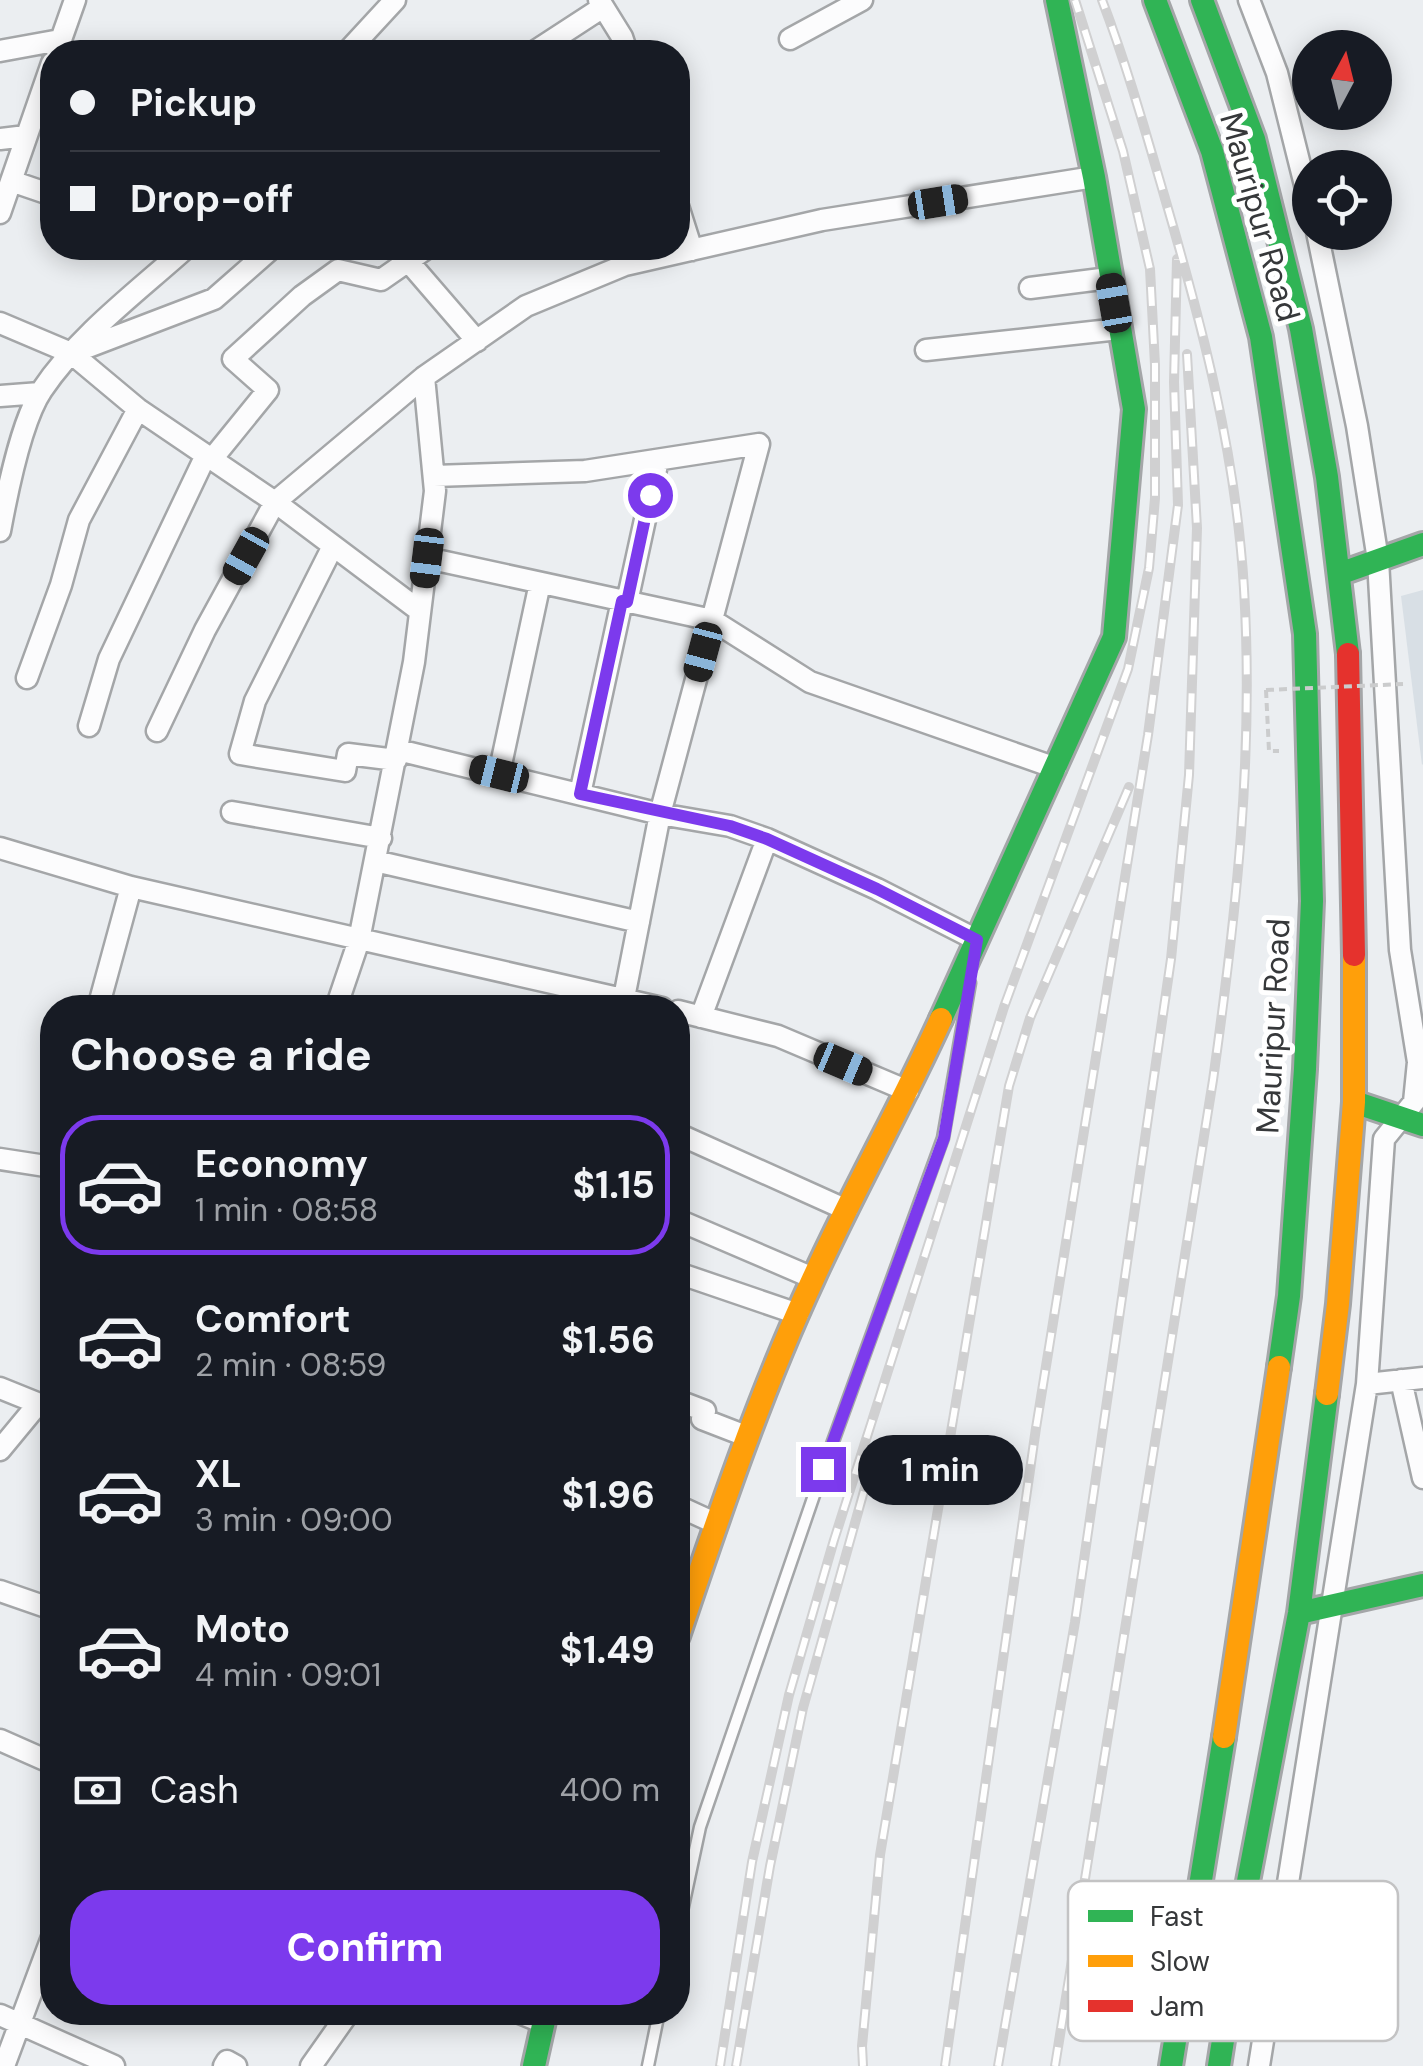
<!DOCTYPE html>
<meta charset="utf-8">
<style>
body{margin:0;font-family:"DM Sans",sans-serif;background:#20242c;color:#f1f3f6;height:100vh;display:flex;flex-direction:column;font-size:38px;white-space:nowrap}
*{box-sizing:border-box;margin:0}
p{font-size:32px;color:#9ea1a6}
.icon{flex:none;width:55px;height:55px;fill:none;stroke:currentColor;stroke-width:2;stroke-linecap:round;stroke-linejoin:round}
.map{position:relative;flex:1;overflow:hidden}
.panel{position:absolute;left:40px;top:995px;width:650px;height:1030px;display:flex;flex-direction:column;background:#171b24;border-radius:40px;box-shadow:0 5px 25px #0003}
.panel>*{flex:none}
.hud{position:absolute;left:40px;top:40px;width:650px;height:220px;border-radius:40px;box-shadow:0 5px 25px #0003;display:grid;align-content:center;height:220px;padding:0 30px;background:#171b24}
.needle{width:65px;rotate:7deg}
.fabs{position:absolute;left:1292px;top:30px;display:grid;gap:20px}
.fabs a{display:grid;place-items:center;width:100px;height:100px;border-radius:50%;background:#171b24;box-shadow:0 5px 25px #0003;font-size:50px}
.end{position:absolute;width:45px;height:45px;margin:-22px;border:12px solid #7c3aed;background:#fff;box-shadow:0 0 0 5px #fff}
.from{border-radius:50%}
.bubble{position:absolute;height:70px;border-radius:35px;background:#171b24;box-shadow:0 5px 25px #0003;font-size:32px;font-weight:700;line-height:70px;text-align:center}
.car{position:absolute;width:30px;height:60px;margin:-30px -15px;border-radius:12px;box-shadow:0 0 8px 2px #0007;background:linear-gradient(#222 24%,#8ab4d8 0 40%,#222 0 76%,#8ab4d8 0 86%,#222 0)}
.hud b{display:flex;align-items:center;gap:35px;height:95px;font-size:38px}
.hud b+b{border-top:2px solid #363941}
.hud i{width:25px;height:25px;background:#f1f3f6}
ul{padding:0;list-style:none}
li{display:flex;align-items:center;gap:30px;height:140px;margin:0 20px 15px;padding:0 10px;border:5px solid transparent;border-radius:40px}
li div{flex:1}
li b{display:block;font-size:38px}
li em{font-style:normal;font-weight:700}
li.selected{border-color:#7c3aed}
li>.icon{width:90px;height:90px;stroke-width:1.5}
h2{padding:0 30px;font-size:45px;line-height:120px}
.pay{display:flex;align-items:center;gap:25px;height:110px;padding:0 30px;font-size:38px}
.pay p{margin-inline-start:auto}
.primary-button{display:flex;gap:20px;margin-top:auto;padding:20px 30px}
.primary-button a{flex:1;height:115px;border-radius:40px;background:#7c3aed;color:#fff;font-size:40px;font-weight:700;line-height:115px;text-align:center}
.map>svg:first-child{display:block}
.built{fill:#d8dfe5}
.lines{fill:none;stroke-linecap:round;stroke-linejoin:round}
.lane-casing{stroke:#a4a6a8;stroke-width:15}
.street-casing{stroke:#a4a6a8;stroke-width:25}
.fast-casing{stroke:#a4a6a8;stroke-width:28}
.slow-casing{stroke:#a4a6a8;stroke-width:28}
.jam-casing{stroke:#a4a6a8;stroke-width:28}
.path{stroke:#cbcccd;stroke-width:4;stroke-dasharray:8 5;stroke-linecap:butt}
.lane{stroke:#fcfcfd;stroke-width:10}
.street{stroke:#fcfcfd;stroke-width:20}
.fast{stroke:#30b455;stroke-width:22}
.slow{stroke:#ff9f0a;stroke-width:22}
.jam{stroke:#e5322d;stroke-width:22}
.rail-casing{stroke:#d0d0d1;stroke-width:10}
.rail{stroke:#fff;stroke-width:6;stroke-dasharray:19;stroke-linecap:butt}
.path-bridge{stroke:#cbcccd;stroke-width:4;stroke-dasharray:8 5;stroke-linecap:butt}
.route{stroke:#7c3aed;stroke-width:12}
.labels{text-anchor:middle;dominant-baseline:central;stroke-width:10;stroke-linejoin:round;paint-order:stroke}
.street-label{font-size:32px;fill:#36383a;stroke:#fff}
.key{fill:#fff;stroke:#c3c3c4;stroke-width:2.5}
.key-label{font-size:28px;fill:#36383a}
</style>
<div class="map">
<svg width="1423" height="2066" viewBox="0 0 1423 2066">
<rect width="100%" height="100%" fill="#ebeef1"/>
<!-- built -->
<path class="built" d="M1423,590V764L1422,765L1401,596Z"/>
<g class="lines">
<defs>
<path id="lane" d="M678,1930L700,1827L823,1469L943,1138L970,983
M648,2066L659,2012"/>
<path id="street" d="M599,0L622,37L627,52
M1249,0L1277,73L1310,205
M790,39L862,0
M0,51L60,40
M57,51L75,0
M347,52L395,0
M534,52L603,7
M0,139L26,136
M11,181L52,195
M678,206L692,250
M0,213L52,63
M408,261L477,341
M1030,288L1109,278
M0,323L71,353L138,409L275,502L420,611
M83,349L214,299L272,248
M926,350L1119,329
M0,396L40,393
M212,459L268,390L233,359L302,296L338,270L381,280L427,248
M434,476L585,471L759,444L660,814L622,1008
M0,531C7,493 21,421 42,390C79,335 137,292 186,248
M333,546L255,701L240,754L345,771L348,754L396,760
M427,558L712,620L810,682L1056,768
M627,602L658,460
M27,678L61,585L79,520L138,409
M89,726L109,659L206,455
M157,731L205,630L275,502L424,377L526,306L625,265L822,220L1094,177
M398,750L660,814L730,826L767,839L877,889L977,940
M499,774L540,583
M580,794L622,601
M232,812L381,838
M0,848L131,887L662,1008
M375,861L639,922
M98,1008L131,887
M336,1008L359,940L414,662L435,491L424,377
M678,1011L778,1036L908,1091
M701,1017L767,839
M678,1134L847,1210
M0,1159L52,1167
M678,1220L813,1278
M678,1273L798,1314
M1401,1380L1423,1478
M1367,1384L1423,1378
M0,1388L52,1409
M678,1408L680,1409L684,1403L705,1411L702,1419L746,1436
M0,1450L38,1404
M678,1506L715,1523
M0,1591L52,1609
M0,1740L52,1763
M517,2012L544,2023
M0,2015L114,2066
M4,2066L52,1937
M224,2066L227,2061L236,2066
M311,2066L349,2012
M1259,2066L1367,1384L1384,1139L1414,1102L1418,1062L1400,950L1378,560L1357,426L1317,232"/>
<path id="fast" d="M1155,0L1212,151L1261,337L1305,634L1312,901L1305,1069L1289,1296L1279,1367
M1202,0L1254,139L1301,329L1327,477L1348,654
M1339,574L1423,544
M941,1019L1114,637L1134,409L1094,177L1057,0
M1354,1102L1423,1125
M1299,1613L1423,1585
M534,2066L546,2012
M1171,2066L1224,1737
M1219,2066L1246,1892L1299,1613L1327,1394"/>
<path id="slow" d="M1327,1394L1338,1304L1354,1102V955
M678,1636C719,1515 759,1395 813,1279C853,1191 901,1107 941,1019
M1224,1737L1279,1367"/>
<path id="jam" d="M1348,654L1354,955"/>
</defs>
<!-- lane casing -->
<use href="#lane" class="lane-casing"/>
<!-- street casing -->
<use href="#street" class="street-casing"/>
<!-- fast casing -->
<use href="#fast" class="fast-casing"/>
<!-- slow casing -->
<use href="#slow" class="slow-casing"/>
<!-- jam casing -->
<use href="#jam" class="jam-casing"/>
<!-- path -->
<path class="path" d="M1266,690L1269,751H1279"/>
<!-- lane -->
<use href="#lane" class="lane"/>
<!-- street -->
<use href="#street" class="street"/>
<!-- fast -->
<use href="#fast" class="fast"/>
<!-- slow -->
<use href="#slow" class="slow"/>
<!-- jam -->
<use href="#jam" class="jam"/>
<defs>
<path id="rail" d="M720,2066L752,1862L789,1695L834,1540L1004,1007L1128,669L1149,568L1155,498V365L1150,269L1123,151L1075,0
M736,2066L770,1866L803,1708L871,1466
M863,2066L862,2046L880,1855L1009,1086L1030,1018L1129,787
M945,2066L1036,1428L1148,735L1178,505L1174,382L1177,259
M998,2066L1075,1622L1171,959L1189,775L1197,528L1187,354
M1055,2066L1213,1080C1236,915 1254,755 1244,589C1236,453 1202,325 1164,195C1145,130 1126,63 1102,0"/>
</defs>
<!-- rail casing -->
<use href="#rail" class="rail-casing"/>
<!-- rail -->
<use href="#rail" class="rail"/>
<!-- path-bridge -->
<path class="path-bridge" d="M1266,690L1403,684"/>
</g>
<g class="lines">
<!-- route -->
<path class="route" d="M650,495L627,602L622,601L580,794L730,826L767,839L877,889L977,940L944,1138L823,1469"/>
</g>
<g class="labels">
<!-- street labels -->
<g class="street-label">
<text transform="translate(1260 217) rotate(74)">Mauripur Road</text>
<text transform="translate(1273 1026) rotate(-87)">Mauripur Road</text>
</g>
</g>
<!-- legend -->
<rect x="1068" y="1881" width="330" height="160" rx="15" class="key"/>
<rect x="1088" y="1910" width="45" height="12" fill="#30b455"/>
<rect x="1088" y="1955" width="45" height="12" fill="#ff9f0a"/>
<rect x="1088" y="2000" width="45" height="12" fill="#e5322d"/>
<g class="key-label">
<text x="1150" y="1926">Fast</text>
<text x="1150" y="1971">Slow</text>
<text x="1150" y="2016">Jam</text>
</g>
</svg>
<div class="fabs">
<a><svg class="needle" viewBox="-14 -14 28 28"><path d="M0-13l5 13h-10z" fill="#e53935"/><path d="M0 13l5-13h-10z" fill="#9ea1a6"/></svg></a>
<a><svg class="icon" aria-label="locate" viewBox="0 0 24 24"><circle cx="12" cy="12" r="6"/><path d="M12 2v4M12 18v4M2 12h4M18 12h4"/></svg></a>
</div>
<i class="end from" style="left:650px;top:495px"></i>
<i class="end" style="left:823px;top:1469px"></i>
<div class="bubble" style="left:858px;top:1435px;width:165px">1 min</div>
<i class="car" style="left:938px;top:202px;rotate:81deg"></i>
<i class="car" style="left:1114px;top:303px;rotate:350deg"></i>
<i class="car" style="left:246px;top:556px;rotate:209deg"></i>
<i class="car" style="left:427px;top:558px;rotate:187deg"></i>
<i class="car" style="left:703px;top:652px;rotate:195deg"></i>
<i class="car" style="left:499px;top:774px;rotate:284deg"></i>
<i class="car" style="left:843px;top:1064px;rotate:113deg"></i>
<div class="hud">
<b><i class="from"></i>Pickup</b>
<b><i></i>Drop-off</b>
</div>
<section class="panel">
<h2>Choose a ride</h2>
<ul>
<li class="selected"><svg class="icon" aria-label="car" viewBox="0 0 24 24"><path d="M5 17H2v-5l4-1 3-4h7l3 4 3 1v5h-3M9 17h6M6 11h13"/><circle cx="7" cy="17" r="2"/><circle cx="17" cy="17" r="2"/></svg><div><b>Economy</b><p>1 min · 08:58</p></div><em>$1.15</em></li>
<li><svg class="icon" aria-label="car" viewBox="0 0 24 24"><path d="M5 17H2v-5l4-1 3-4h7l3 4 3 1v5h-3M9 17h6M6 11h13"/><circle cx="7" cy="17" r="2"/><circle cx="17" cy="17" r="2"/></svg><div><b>Comfort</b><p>2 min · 08:59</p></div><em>$1.56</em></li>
<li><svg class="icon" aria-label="car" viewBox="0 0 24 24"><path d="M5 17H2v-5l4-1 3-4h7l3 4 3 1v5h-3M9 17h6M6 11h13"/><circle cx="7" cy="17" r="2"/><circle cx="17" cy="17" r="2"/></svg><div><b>XL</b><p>3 min · 09:00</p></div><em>$1.96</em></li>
<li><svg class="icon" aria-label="car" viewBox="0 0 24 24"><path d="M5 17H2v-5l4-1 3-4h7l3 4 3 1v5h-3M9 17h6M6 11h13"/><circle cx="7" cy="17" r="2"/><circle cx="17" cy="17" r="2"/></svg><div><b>Moto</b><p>4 min · 09:01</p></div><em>$1.49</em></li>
</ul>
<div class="pay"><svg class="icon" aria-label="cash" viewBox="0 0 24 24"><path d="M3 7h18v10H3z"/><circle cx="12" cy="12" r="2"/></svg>Cash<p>400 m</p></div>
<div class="primary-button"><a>Confirm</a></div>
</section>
</div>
